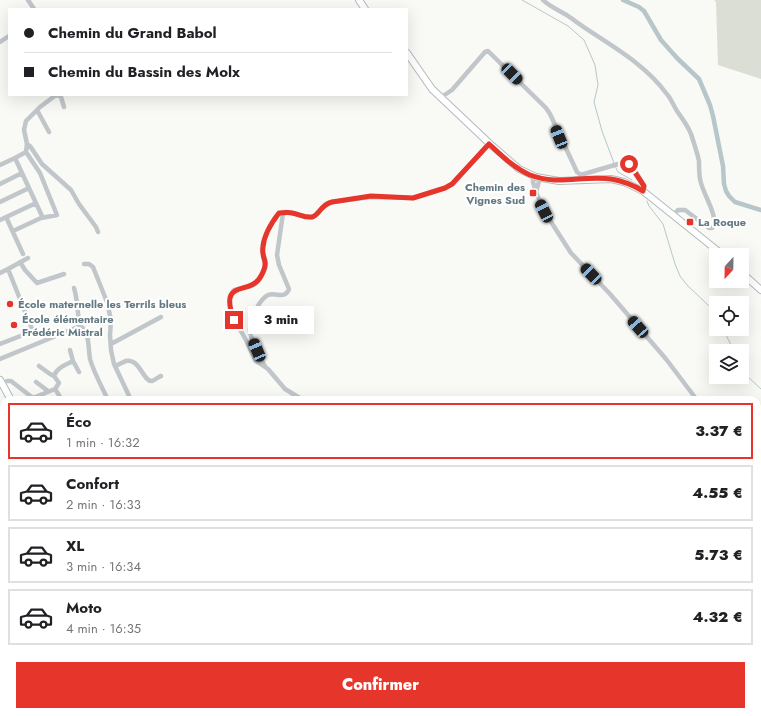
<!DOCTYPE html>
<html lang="fr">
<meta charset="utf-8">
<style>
body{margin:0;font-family:Jost,sans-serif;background:#f6f6f6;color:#202124;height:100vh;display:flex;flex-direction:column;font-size:15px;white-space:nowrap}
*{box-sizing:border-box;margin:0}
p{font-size:13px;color:#757577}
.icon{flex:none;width:22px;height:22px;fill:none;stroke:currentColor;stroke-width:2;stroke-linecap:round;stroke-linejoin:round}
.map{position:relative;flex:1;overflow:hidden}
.drawer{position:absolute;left:0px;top:396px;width:761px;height:320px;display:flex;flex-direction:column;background:#fff;border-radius:12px 12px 0 0;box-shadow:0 4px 16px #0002}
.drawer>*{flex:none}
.top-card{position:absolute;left:8px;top:8px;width:400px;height:88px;border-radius:0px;box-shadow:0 4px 16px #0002;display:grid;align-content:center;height:88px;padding:0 16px;background:#fff}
.needle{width:26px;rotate:202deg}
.fabs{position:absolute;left:709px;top:248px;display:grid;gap:8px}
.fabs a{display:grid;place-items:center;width:40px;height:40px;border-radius:0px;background:#fff;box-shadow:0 4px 16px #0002;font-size:20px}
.end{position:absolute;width:18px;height:18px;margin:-9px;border:5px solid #e6352a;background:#fff;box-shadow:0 0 0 2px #fff}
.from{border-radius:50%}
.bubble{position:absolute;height:28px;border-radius:0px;background:#fff;box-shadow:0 4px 16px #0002;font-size:13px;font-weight:800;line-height:28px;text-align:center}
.car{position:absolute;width:12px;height:24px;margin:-12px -6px;border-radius:5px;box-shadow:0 0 3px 1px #0007;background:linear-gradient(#222 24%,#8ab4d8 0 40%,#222 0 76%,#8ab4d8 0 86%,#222 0)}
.top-card b{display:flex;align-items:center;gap:14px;height:38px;font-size:15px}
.top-card b+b{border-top:1px solid #e0e0e0}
.top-card i{width:10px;height:10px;background:#202124}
ul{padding:7px 0 0;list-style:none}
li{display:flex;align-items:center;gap:12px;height:56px;margin:0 8px 6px;padding:0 8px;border:2px solid #e0e0e0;border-radius:0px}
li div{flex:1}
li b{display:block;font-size:15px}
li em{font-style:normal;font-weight:800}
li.current{border-color:#e6352a}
li>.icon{width:36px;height:36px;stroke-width:1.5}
.primary-button{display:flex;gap:8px;margin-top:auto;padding:8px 16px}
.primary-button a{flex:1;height:46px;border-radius:0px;background:#e6352a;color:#fff;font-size:16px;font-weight:800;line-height:46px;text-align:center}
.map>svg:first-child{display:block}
.green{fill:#daded5}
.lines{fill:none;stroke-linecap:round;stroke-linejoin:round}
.stream{stroke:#b7c7c9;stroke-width:1}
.canal{stroke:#b7c7c9;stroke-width:4.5}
.river{stroke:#b7c7c9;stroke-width:7}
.major-casing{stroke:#b4babd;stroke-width:8}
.minor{stroke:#c0c6c9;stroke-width:4.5}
.major{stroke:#fff;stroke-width:6}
.route{stroke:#e6352a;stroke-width:5}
.poi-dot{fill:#e6352a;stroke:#fff;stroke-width:1.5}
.labels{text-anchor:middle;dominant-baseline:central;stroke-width:4;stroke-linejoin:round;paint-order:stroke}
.poi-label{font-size:11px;font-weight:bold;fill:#647a82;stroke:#fff;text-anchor:start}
</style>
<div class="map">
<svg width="761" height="716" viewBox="0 0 761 716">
<rect width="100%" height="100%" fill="#f9f9f6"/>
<!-- green -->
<path class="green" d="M714,0H761V79L718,65L716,2Z
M692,714L711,716H637Z"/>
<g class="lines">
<!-- stream -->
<path class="stream" d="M522,0L568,26L584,40L595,65L598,85L594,102L602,131L614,163
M615,166L618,172L632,180
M647,201L649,206L663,224L675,264L680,276L687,285L710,307L716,317
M723,329L734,351
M742,367L746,375L761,389
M0,435L4,438
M0,532L4,533
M0,686H4"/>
<!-- canal -->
<path class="canal" d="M623,0L639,7L644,11L661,40L677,58L699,79L710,105L713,116L723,166L724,184L726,191L729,196L735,202L761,210"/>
<!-- river -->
<path class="river" d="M33,716V712"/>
<defs>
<path id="major" d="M359,0L365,9
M407,53L432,89L489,143L519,169L536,177L559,181L611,179L624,182L643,191L723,255
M742,273L761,290
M0,380L11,400
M131,712L133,716
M135,712L139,716"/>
</defs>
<!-- major casing -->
<use href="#major" class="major-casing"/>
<!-- minor -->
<path class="minor" d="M28,0L34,9
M543,0C551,8 562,11 571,18C603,42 642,60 666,93C671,98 673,105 677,111C682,118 688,126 691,134C694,143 697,152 699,161C699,167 699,173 700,179C703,195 715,209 715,225L712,228H709L685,210H678L673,215
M0,42L9,36
M57,95L61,97L64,107
M440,98L452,90L485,52L488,51L546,108L550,114L577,172L581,175L584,174L625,162C634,166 639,177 644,186L643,191
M37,110L49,132
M27,144L30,146L42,164L71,190L79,204L96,227L98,232
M15,158L26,152L27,144L24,130L26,121L40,107L56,95
M0,165L15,158L42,216L41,218
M533,176V182L536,192L540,178
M0,184L22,173
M536,192L544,211L571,253L610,294L666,359L697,400
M0,202L29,188
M6,217L23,254
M0,220L36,203
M13,231L41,218L57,215L40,173L26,152
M20,262L25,270L37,283L64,274
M84,264H89L93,267L107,302L111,320L110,335L111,350L114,364L131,400
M8,269L28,258
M0,273L8,269L32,329L31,332L0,344
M74,288C78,300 77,313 80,326
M111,344L161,317
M0,359L80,326C90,332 88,348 90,359C94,373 102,387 108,400
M73,361L79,372
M39,366L50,374L54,376
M115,366C118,365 123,362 126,361C140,358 143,382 152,381C155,380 158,377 161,376
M265,366C260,359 251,340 250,331C249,322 259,299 268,295C276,292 285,300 289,289L279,265L277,255L283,213
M7,381H11L33,398
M36,382L48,391
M55,389L59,383L54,376C57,367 66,365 73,361L70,350
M28,400L55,389L62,400
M303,400L285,389L268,369L256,361L246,340L234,319L230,309V299L234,290C241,287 249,288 255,284C260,280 266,270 266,263C265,257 262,253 262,248C263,240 273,216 280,213C292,209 302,219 313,217L326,204L332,202L371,197L413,198L445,188L453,184L489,143
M0,484L4,492
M757,487L761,492
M0,511L4,518
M58,712L59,716
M76,712L77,716
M231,712L233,716
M277,712L279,716
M459,712V716
M125,716L130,712
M198,716L206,712
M329,716L335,712"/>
<!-- major -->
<use href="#major" class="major"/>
</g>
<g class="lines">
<!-- route -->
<path class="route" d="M234,320C218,277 250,297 261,276C270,259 261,261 263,247C264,235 272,222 279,213C283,213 288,212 292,213C299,214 305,218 312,217C320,215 320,205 332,202L371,196L413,198L445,188L452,184L489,144C501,155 514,168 530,175C558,186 583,175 611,179C623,181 633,185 643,191L644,186L636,174L629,164"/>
</g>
<!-- markers -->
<g class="poi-dot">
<rect x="529" y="189" width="8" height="8" rx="2"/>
<rect x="686" y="218" width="8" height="8" rx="2"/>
<circle cx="10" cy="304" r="4"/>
<circle cx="14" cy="325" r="4"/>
</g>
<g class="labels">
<!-- poi labels -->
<g class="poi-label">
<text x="525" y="187" text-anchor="end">Chemin des<tspan x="525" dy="13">Vignes Sud</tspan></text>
<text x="698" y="222">La Roque</text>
<text x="18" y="304">École maternelle les Terrils bleus</text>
<text x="22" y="319">École élémentaire<tspan x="22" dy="13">Frédéric Mistral</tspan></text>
</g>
</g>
</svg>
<div class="fabs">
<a><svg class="needle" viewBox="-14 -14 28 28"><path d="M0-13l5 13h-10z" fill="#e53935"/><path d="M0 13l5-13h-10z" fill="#757577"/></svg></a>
<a><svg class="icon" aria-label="locate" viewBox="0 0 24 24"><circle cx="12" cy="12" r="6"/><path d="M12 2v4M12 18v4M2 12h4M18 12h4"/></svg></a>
<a><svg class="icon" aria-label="layers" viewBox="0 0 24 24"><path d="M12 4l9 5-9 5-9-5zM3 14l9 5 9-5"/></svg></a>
</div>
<i class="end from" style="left:629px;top:164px"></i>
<i class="end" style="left:234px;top:320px"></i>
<div class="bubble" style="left:248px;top:306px;width:66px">3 min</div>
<i class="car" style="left:512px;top:74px;rotate:135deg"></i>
<i class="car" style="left:559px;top:137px;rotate:338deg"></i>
<i class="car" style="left:544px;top:211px;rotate:333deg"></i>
<i class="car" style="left:591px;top:274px;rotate:316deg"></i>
<i class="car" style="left:638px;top:327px;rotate:319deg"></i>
<i class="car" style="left:257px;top:350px;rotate:337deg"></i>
<div class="top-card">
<b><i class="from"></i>Chemin du Grand Babol</b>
<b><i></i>Chemin du Bassin des Molx</b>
</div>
<section class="drawer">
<ul>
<li class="current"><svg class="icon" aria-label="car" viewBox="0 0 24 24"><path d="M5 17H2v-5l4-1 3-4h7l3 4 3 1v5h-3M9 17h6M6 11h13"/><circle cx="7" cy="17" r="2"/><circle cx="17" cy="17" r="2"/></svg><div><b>Éco</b><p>1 min · 16:32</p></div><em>3.37 €</em></li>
<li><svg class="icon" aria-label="car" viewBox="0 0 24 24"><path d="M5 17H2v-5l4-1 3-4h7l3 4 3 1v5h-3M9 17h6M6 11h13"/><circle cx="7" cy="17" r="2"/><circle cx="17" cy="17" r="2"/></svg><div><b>Confort</b><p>2 min · 16:33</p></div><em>4.55 €</em></li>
<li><svg class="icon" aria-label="car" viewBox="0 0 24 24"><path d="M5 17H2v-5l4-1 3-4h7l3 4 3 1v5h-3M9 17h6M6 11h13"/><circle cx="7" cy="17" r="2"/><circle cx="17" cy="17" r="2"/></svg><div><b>XL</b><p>3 min · 16:34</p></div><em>5.73 €</em></li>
<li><svg class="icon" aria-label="car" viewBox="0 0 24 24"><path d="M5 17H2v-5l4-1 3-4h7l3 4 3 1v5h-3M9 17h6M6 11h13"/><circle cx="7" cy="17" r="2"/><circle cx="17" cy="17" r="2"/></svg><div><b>Moto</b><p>4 min · 16:35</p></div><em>4.32 €</em></li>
</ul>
<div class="primary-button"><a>Confirmer</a></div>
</section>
</div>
